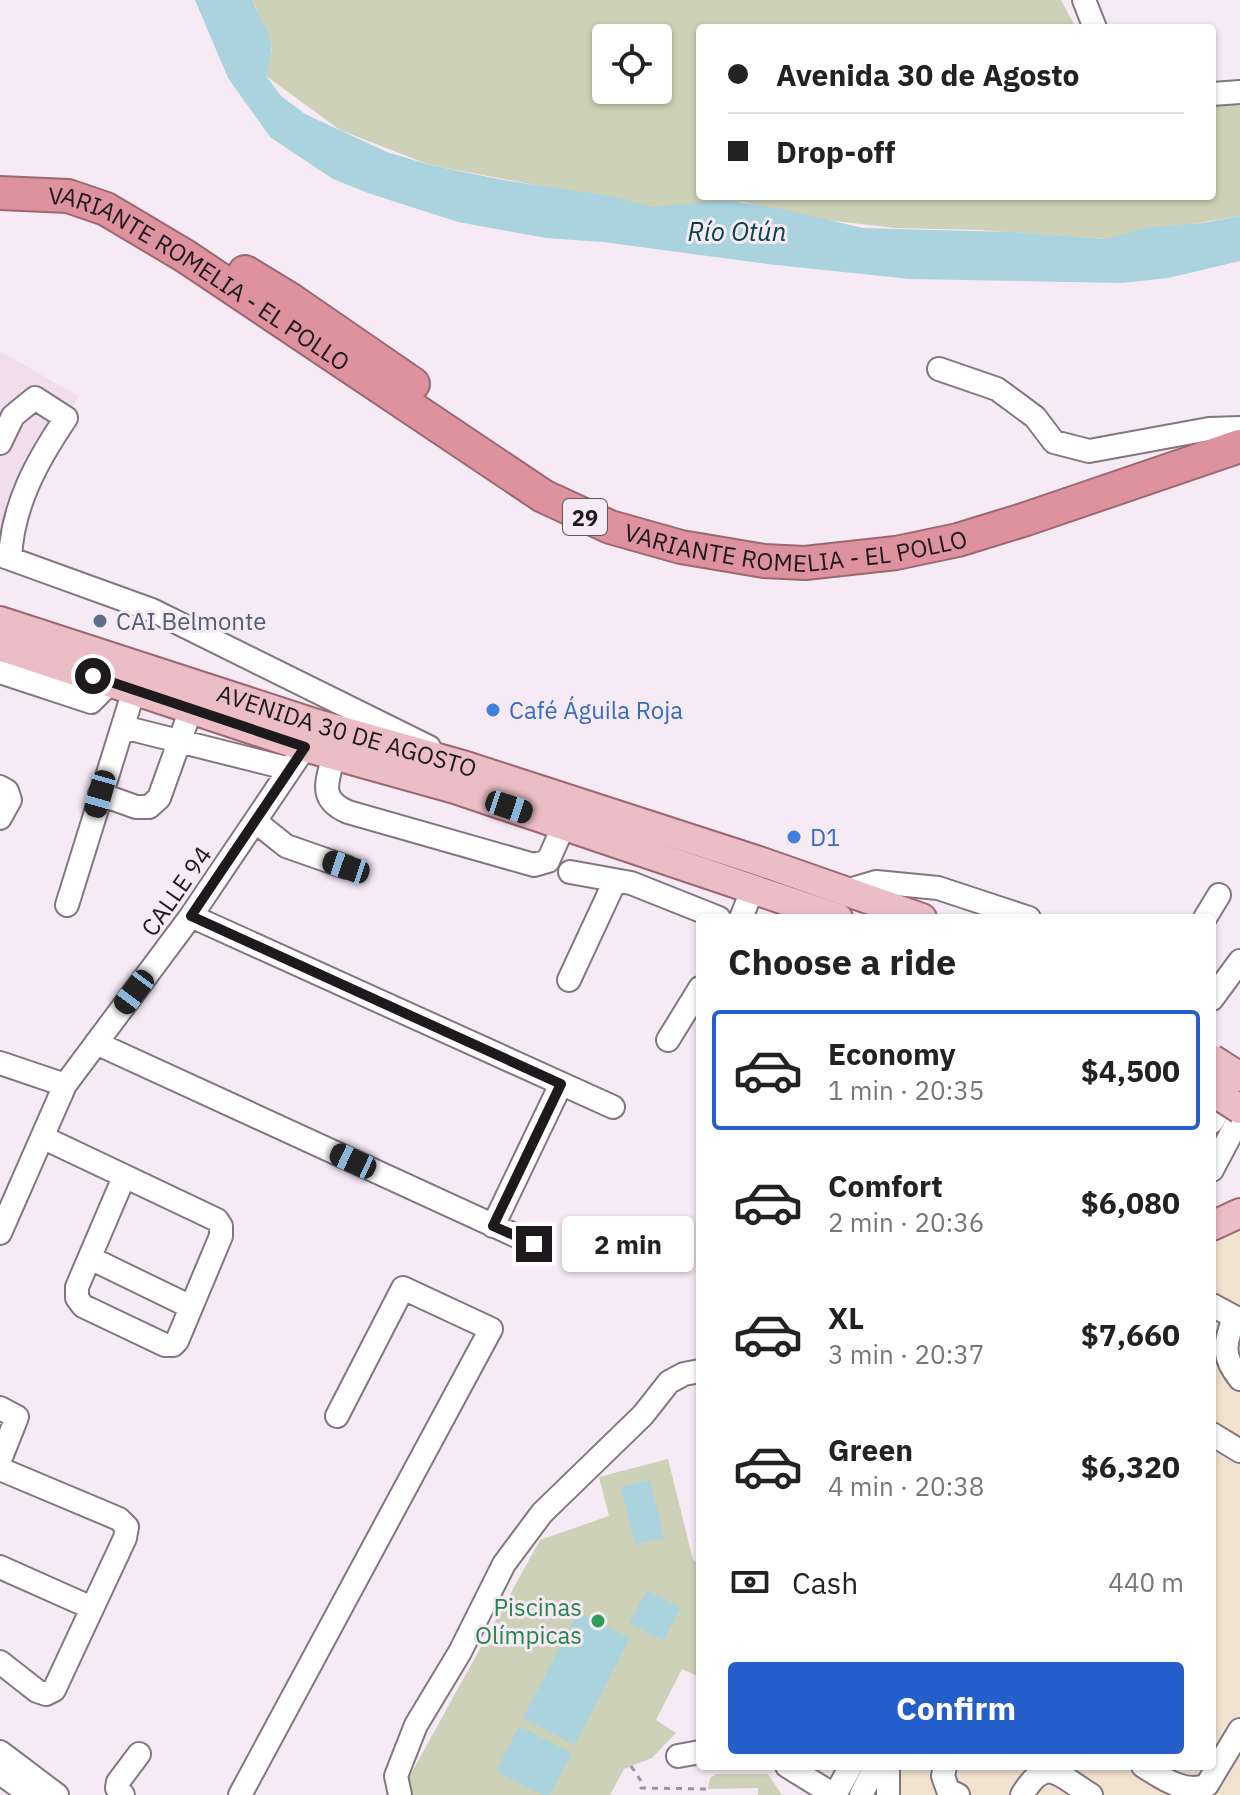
<!DOCTYPE html>
<meta charset="utf-8">
<style>
body{margin:0;font-family:"IBM Plex Sans",sans-serif;background:#f2f2f2;color:#222;height:100vh;display:flex;flex-direction:column;font-size:30px;white-space:nowrap}
*{box-sizing:border-box;margin:0}
p{font-size:26px;color:#767676}
.icon{flex:none;width:44px;height:44px;fill:none;stroke:currentColor;stroke-width:2;stroke-linecap:round;stroke-linejoin:round}
.map{position:relative;flex:1;overflow:hidden}
.sheet{position:absolute;left:696px;top:914px;width:520px;height:856px;display:flex;flex-direction:column;background:#fff;border-radius:8px;box-shadow:0 2px 6px #0004}
.sheet>*{flex:none}
.guide{position:absolute;left:696px;top:24px;width:520px;height:176px;border-radius:8px;box-shadow:0 2px 6px #0004;display:grid;align-content:center;height:176px;padding:0 32px;background:#fff}
.tools{position:absolute;left:592px;top:24px;display:grid;gap:16px}
.tools a{display:grid;place-items:center;width:80px;height:80px;border-radius:8px;background:#fff;box-shadow:0 2px 6px #0004;font-size:40px}
.end{position:absolute;width:36px;height:36px;margin:-18px;border:10px solid #1e191d;background:#fff;box-shadow:0 0 0 4px #fff}
.from{border-radius:50%}
.bubble{position:absolute;height:56px;border-radius:8px;background:#fff;box-shadow:0 2px 6px #0004;font-size:26px;font-weight:700;line-height:56px;text-align:center}
.car{position:absolute;width:24px;height:48px;margin:-24px -12px;border-radius:10px;box-shadow:0 0 6px 2px #0007;background:linear-gradient(#222 24%,#8ab4d8 0 40%,#222 0 76%,#8ab4d8 0 86%,#222 0)}
.guide b{display:flex;align-items:center;gap:28px;height:76px;font-size:30px}
.guide b+b{border-top:2px solid #e0e0e0}
.guide i{width:20px;height:20px;background:#222}
ul{padding:0;list-style:none}
li{display:flex;align-items:center;gap:24px;height:120px;margin:0 16px 12px;padding:0 16px;border:4px solid transparent;border-radius:8px}
li div{flex:1}
li b{display:block;font-size:30px}
li em{font-style:normal;font-weight:700}
li.on{border-color:#245ecb}
li>.icon{width:72px;height:72px;stroke-width:1.5}
h2{padding:0 32px;font-size:36px;line-height:96px}
.pay{display:flex;align-items:center;gap:20px;height:88px;padding:0 32px;font-size:30px}
.pay p{margin-inline-start:auto}
.primary-button{display:flex;gap:16px;margin-top:auto;padding:16px 32px}
.primary-button a{flex:1;height:92px;border-radius:8px;background:#245ecb;color:#fff;font-size:32px;font-weight:700;line-height:92px;text-align:center}
.map>svg:first-child{display:block}
.commercial{fill:#f2ddec}
.industrial{fill:#f1e2cf}
.green{fill:#cdd1b7;fill-rule:evenodd}
.water{fill:#abd3dd}
.lines{fill:none;stroke-linecap:round;stroke-linejoin:round}
.minor-casing{stroke:#827781;stroke-width:26}
.major-casing{stroke:#9b6871;stroke-width:32}
.highway-casing{stroke:#9b6871;stroke-width:36}
.path{stroke:#9c939b;stroke-width:3;stroke-dasharray:6 6;stroke-linecap:butt}
.minor{stroke:#fff;stroke-width:22}
.major{stroke:#ebbec5;stroke-width:28}
.highway{stroke:#de929e;stroke-width:32}
.major-bridge-casing{stroke:#9b6871;stroke-width:32;stroke-linecap:butt}
.major-bridge{stroke:#ebbec5;stroke-width:28}
.route{stroke:#1e191d;stroke-width:10}
.service-dot{fill:#5c6f8a;stroke:#f6eaf5;stroke-width:3}
.shop-dot{fill:#3f7fe0;stroke:#f6eaf5;stroke-width:3}
.leisure-dot{fill:#2e9e5b;stroke:#f6eaf5;stroke-width:3}
.labels{text-anchor:middle;dominant-baseline:central;stroke-width:6;stroke-linejoin:round;paint-order:stroke}
.shield{fill:#f6eaf5;stroke:#5f585e;stroke-width:2}
.shield-label{font-size:22px;font-weight:bold;fill:#1e191d}
.street-label{font-size:24px;fill:#1e191d;stroke:#f6eaf5}
.service-label{font-size:24px;fill:#4e5e75;stroke:#f6eaf5;text-anchor:start}
.shop-label{font-size:24px;fill:#366cbe;stroke:#f6eaf5;text-anchor:start}
.leisure-label{font-size:24px;fill:#27864d;stroke:#f6eaf5;text-anchor:end}
.water-label{font-size:26px;font-style:italic;fill:#05424e;stroke:#f6eaf5}
</style>
<div class="map">
<svg width="1240" height="1795" viewBox="0 0 1240 1795">
<rect width="100%" height="100%" fill="#f6eaf5"/>
<!-- commercial -->
<path class="commercial" d="M0,351L78,396L10,557L0,555Z"/>
<!-- industrial -->
<path class="industrial" d="M1240,1213V1795H888V1766H1212V1226Z"/>
<!-- green -->
<path class="green" d="M253,0H1061L1076,28H700V196H1212V102L1240,95V216L1106,239L979,230L895,228L818,219L743,202L652,207L430,165L340,130L266,76L272,48ZM606,38H658V90H606Z
M668,1459L693,1560L697,1562L700,1574V1677L682,1669L656,1720L676,1733L652,1758L624,1769L610,1795H411L402,1790L540,1540L609,1516L599,1477Z
M716,1774H768L782,1795H758V1788L708,1789L710,1778Z"/>
<!-- water -->
<path class="water" d="M195,0H253C257,14 265,24 270,37C274,49 269,64 266,76L281,96L305,114L387,152L430,165L503,180L610,196L652,207L725,200L781,209L863,228L1012,232L1106,239L1145,228L1203,223L1240,216V261L1168,278L1122,283L910,279L767,264L603,242L546,238L458,222L368,193L333,179L270,137L228,78Z
M650,1480L664,1538L635,1545L621,1487Z
M647,1590L681,1608L663,1641L629,1623Z
M578,1612L630,1638L575,1745L523,1718Z
M519,1726L572,1753L550,1795H542L496,1771Z"/>
<g class="lines">
<defs>
<path id="minor" d="M1084,0L1095,28
M1212,94L1240,92
M939,369L997,389L1035,417L1054,442L1089,451L1209,429L1240,428
M0,443L13,416L35,398L66,418C37,461 13,504 10,557
M0,555L152,610L429,747
M0,672L91,702L111,682
M123,727L290,769
M334,755C327,782 318,799 348,812L534,865L548,861L564,825
M0,787L7,791L10,800L0,818
M100,794L136,807H149L159,798L191,709
M255,821L286,846L346,867
M570,872L631,883L719,918
M846,891L876,882L938,888L1029,918
M67,905L134,690
M191,916L613,1107
M741,918L753,888
M1205,918L1219,895
M569,980L615,881
M1212,999L1240,961
M668,1040L700,988
M96,1043L534,1244
M0,1063L65,1085
M1212,1122L1232,1086
M42,1137L217,1220L221,1226V1236L177,1341L173,1345H165L83,1306L77,1298V1287L124,1177
M1212,1170L1240,1117
M493,1226L561,1084
M0,1233L65,1085L191,916L305,747
M90,1258L191,1307
M1212,1305L1240,1320
M1234,1317C1225,1345 1221,1355 1240,1379
M0,1408L17,1417L0,1460
M1212,1434L1240,1451
M0,1469L119,1519L127,1527L125,1538L54,1690L46,1694L37,1691L0,1662
M0,1567L92,1608
M0,1752L57,1795
M678,1756L700,1752
M787,1766L834,1795
M888,1766V1795
M945,1766L943,1776L948,1790L958,1795
M1143,1766C1162,1778 1186,1795 1207,1785L1240,1730
M0,1773L31,1795
M123,1795L117,1788L118,1782L139,1754
M240,1795L491,1329L403,1288L337,1416
M400,1795L396,1776L416,1725L460,1652L504,1564L542,1513L643,1415L669,1382L684,1374L700,1371
M835,1795L851,1766
M861,1795L876,1766
M1022,1795C1047,1754 1058,1775 1091,1795"/>
<g id="major">
<path id="s1" d="M0,621L317,724L466,766L762,862L922,918"/>
<path d="M0,646L305,747L455,789L838,918"/>
<path d="M1212,1226L1240,1213"/>
</g>
<g id="highway">
<path id="s2" d="M0,193L68,196L106,209L185,256L543,496L610,527L681,547L764,561L805,563L896,553L958,540L1026,519L1240,446"/>
<path d="M245,272L291,300L413,384"/>
</g>
</defs>
<!-- minor casing -->
<use href="#minor" class="minor-casing"/>
<!-- major casing -->
<use href="#major" class="major-casing"/>
<!-- highway casing -->
<use href="#highway" class="highway-casing"/>
<!-- path -->
<path class="path" d="M631,1766L641,1781V1788L708,1789"/>
<!-- minor -->
<use href="#minor" class="minor"/>
<!-- major -->
<use href="#major" class="major"/>
<!-- highway -->
<use href="#highway" class="highway"/>
<defs>
<path id="major-bridge" d="M1212,1059L1240,1077
M1212,1091L1240,1109"/>
</defs>
<!-- major-bridge casing -->
<use href="#major-bridge" class="major-bridge-casing"/>
<!-- major-bridge -->
<use href="#major-bridge" class="major-bridge"/>
</g>
<g class="lines">
<!-- route -->
<path class="route" d="M93,676L305,747L191,916L561,1084L493,1226L534,1244"/>
</g>
<!-- markers -->
<circle class="service-dot" cx="100" cy="621" r="8"/>
<g class="shop-dot">
<circle cx="493" cy="710" r="8"/>
<circle cx="794" cy="837" r="8"/>
</g>
<circle class="leisure-dot" cx="598" cy="1621" r="8"/>
<g class="labels">
<!-- shield labels -->
<rect class="shield" x="563" y="499" width="44" height="36" rx="6"/>
<g class="shield-label">
<text x="585" y="517">29</text>
</g>
<!-- street labels -->
<g class="street-label">
<text stroke="none"><textPath href="#s2" startOffset="222">VARIANTE ROMELIA - EL POLLO</textPath></text>
<text stroke="none"><textPath href="#s2" startOffset="894">VARIANTE ROMELIA - EL POLLO</textPath></text>
<text stroke="none"><textPath href="#s1" startOffset="364">AVENIDA 30 DE AGOSTO</textPath></text>
<text transform="translate(176 891) rotate(-55)">CALLE 94</text>
</g>
<!-- service labels -->
<g class="service-label">
<text x="116" y="621">CAI Belmonte</text>
</g>
<!-- shop labels -->
<g class="shop-label">
<text x="509" y="710">Café Águila Roja</text>
<text x="810" y="837">D1</text>
</g>
<!-- leisure labels -->
<g class="leisure-label">
<text x="582" y="1607">Piscinas<tspan x="582" dy="28">Olímpicas</tspan></text>
</g>
<!-- water labels -->
<g class="water-label">
<text x="737" y="231">Río Otún</text>
</g>
</g>
</svg>
<div class="tools">
<a><svg class="icon" aria-label="locate" viewBox="0 0 24 24"><circle cx="12" cy="12" r="6"/><path d="M12 2v4M12 18v4M2 12h4M18 12h4"/></svg></a>
</div>
<i class="end from" style="left:93px;top:676px"></i>
<i class="end" style="left:534px;top:1244px"></i>
<div class="bubble" style="left:562px;top:1216px;width:132px">2 min</div>
<i class="car" style="left:100px;top:794px;rotate:196deg"></i>
<i class="car" style="left:509px;top:807px;rotate:108deg"></i>
<i class="car" style="left:346px;top:867px;rotate:289deg"></i>
<i class="car" style="left:134px;top:992px;rotate:217deg"></i>
<i class="car" style="left:353px;top:1161px;rotate:295deg"></i>
<div class="guide">
<b><i class="from"></i>Avenida 30 de Agosto</b>
<b><i></i>Drop-off</b>
</div>
<section class="sheet">
<h2>Choose a ride</h2>
<ul>
<li class="on"><svg class="icon" aria-label="car" viewBox="0 0 24 24"><path d="M5 17H2v-5l4-1 3-4h7l3 4 3 1v5h-3M9 17h6M6 11h13"/><circle cx="7" cy="17" r="2"/><circle cx="17" cy="17" r="2"/></svg><div><b>Economy</b><p>1 min · 20:35</p></div><em>$4,500</em></li>
<li><svg class="icon" aria-label="car" viewBox="0 0 24 24"><path d="M5 17H2v-5l4-1 3-4h7l3 4 3 1v5h-3M9 17h6M6 11h13"/><circle cx="7" cy="17" r="2"/><circle cx="17" cy="17" r="2"/></svg><div><b>Comfort</b><p>2 min · 20:36</p></div><em>$6,080</em></li>
<li><svg class="icon" aria-label="car" viewBox="0 0 24 24"><path d="M5 17H2v-5l4-1 3-4h7l3 4 3 1v5h-3M9 17h6M6 11h13"/><circle cx="7" cy="17" r="2"/><circle cx="17" cy="17" r="2"/></svg><div><b>XL</b><p>3 min · 20:37</p></div><em>$7,660</em></li>
<li><svg class="icon" aria-label="car" viewBox="0 0 24 24"><path d="M5 17H2v-5l4-1 3-4h7l3 4 3 1v5h-3M9 17h6M6 11h13"/><circle cx="7" cy="17" r="2"/><circle cx="17" cy="17" r="2"/></svg><div><b>Green</b><p>4 min · 20:38</p></div><em>$6,320</em></li>
</ul>
<div class="pay"><svg class="icon" aria-label="cash" viewBox="0 0 24 24"><path d="M3 7h18v10H3z"/><circle cx="12" cy="12" r="2"/></svg>Cash<p>440 m</p></div>
<div class="primary-button"><a>Confirm</a></div>
</section>
</div>
